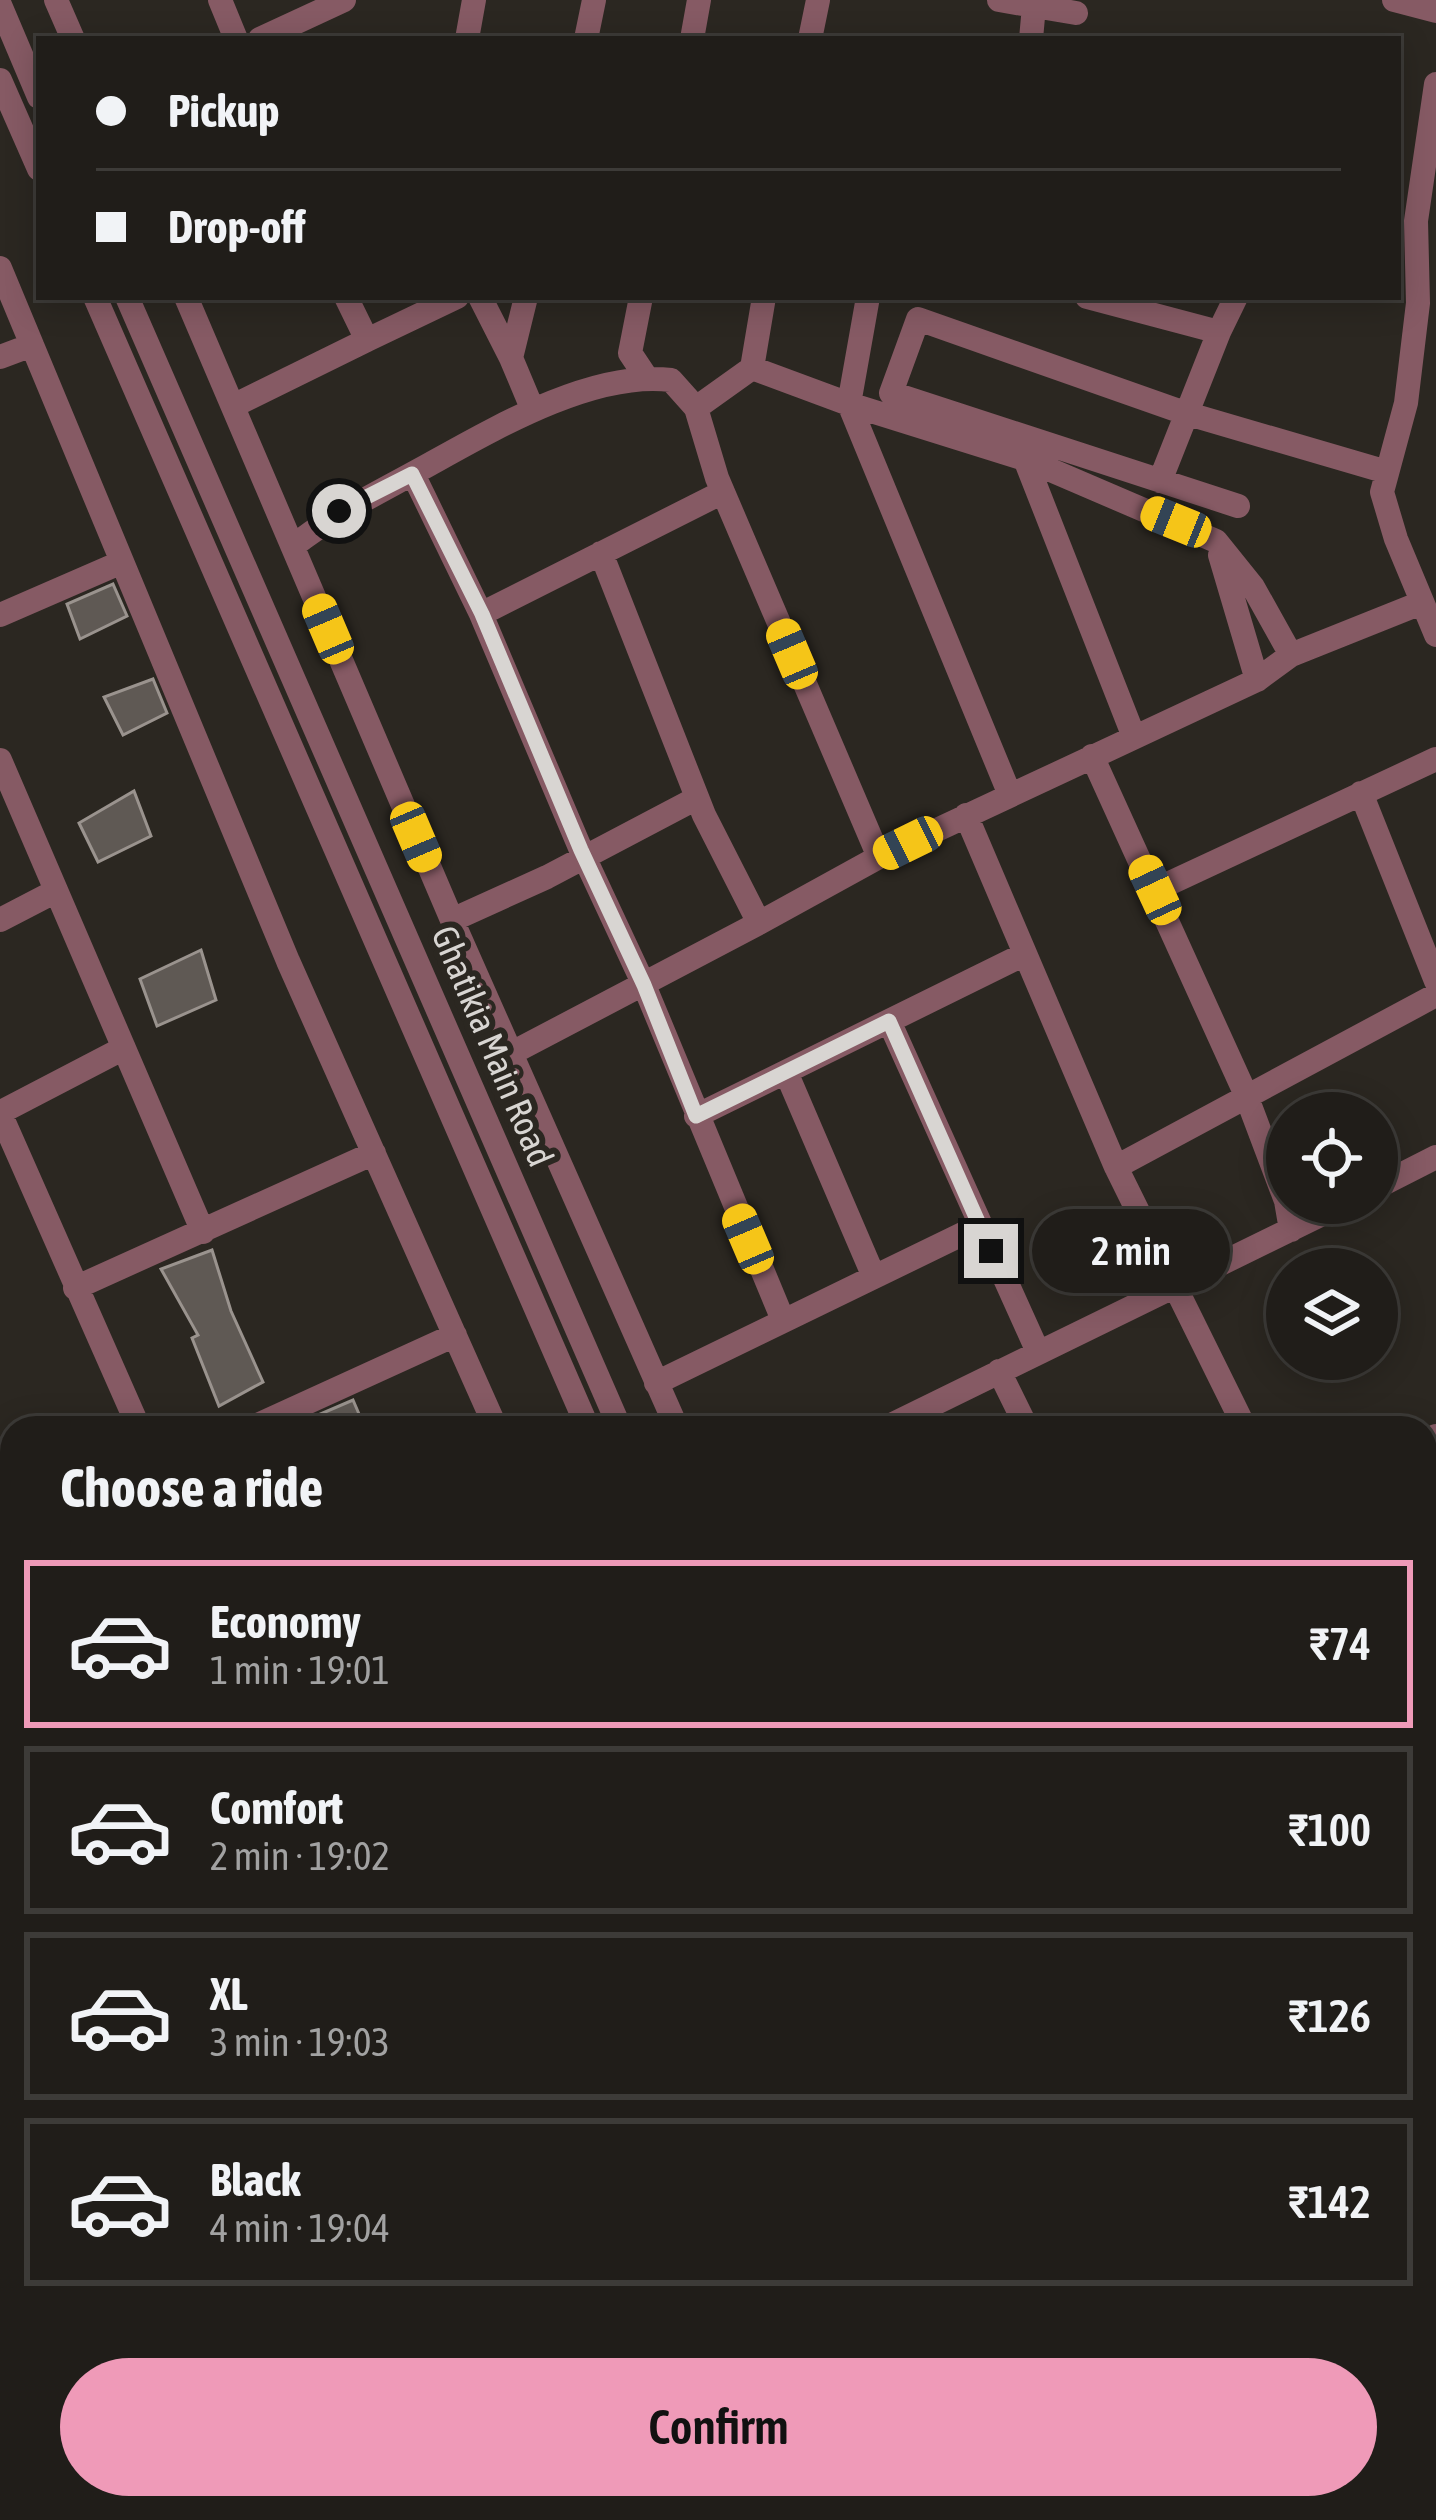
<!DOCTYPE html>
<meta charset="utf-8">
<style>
body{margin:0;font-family:"Asap Condensed",sans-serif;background:#282622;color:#f1f3f6;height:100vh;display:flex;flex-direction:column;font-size:45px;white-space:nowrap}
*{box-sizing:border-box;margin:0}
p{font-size:39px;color:#a2a2a2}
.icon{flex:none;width:66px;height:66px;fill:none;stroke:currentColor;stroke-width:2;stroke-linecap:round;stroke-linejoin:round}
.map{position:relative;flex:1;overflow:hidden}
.panel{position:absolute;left:0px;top:1416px;width:1437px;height:1104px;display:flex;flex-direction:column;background:#201d19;border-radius:36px 36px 0 0;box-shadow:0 6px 30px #0003,0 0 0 3px #3d3b38}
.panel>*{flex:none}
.banner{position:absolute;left:36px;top:36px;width:1365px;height:264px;border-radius:0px;box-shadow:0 6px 30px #0003,0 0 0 3px #3d3b38;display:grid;align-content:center;height:264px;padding:0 60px;background:#201d19}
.controls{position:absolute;left:1266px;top:1092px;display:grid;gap:24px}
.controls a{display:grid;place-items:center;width:132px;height:132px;border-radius:50%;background:#201d19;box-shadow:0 6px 30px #0003,0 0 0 3px #3d3b38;font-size:60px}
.end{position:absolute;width:54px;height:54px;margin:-27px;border:15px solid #d8d5d2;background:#111;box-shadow:0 0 0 6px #111}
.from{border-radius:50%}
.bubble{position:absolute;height:84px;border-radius:42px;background:#201d19;box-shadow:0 6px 30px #0003,0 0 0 3px #3d3b38;font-size:39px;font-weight:600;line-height:84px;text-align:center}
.car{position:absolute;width:36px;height:72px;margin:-36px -18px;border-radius:15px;box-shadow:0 0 9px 3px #0007;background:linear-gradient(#f5c518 24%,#345 0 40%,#f5c518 0 76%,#345 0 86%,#f5c518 0)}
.banner b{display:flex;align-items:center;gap:42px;height:114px;font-size:45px}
.banner b+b{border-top:3px solid #3d3b38}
.banner i{width:30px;height:30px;background:#f1f3f6}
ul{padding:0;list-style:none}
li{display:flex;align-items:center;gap:36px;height:168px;margin:0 24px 18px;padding:0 36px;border:6px solid #3d3b38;border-radius:0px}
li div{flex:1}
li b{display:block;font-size:45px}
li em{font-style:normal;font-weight:600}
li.current{border-color:#ef9ab8}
li>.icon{width:108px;height:108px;stroke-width:1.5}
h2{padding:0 60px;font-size:54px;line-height:144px}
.primary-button{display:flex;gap:24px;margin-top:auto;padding:24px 60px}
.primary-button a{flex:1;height:138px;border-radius:72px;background:#ef9ab8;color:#111;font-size:48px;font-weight:600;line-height:138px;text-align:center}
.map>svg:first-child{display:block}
.building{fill:#5f5954;stroke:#9a938e;stroke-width:3}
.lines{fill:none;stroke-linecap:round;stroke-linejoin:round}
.minor{stroke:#865a64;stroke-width:24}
.tertiary{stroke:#865a64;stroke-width:24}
.route{stroke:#d8d5d2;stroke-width:15}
.labels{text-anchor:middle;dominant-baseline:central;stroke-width:12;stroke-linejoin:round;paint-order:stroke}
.street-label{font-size:36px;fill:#d8d5d2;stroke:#2b2721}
</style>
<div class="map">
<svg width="1436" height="2520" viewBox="0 0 1436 2520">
<rect width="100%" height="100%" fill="#2b2721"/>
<!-- building -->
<path class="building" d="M113,584L127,616L80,639L67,604Z
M153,679L167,713L123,735L104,697Z
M134,791L151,836L98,862L79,823Z
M201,950L216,1000L157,1026L140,979Z
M212,1250L231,1311L263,1382L219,1406L192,1338L198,1335L161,1269Z
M353,1400L365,1428H325L318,1415Z"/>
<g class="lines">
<!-- minor -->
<path class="minor" d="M56,0L73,39
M220,0L236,39
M999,0L1076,13
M1394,0L1436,11
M260,39L344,0
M467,39L474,0
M586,39L594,0
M692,39L699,0
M810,39L818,0
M1031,39L1034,6
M1436,84L1416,221L1418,303L1406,403L1382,492L1396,539L1436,635
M0,268L288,961L496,1428
M186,297L452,920L677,1428
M346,297L367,340L457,297
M480,297L511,358
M526,297L511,358L532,408
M641,297L630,353L646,377
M868,297L849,404L1025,459L1216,541L1253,587L1291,655
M1087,297L1219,332L1236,297
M0,357L32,345
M752,368L849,404L1010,795
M233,406L367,340
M696,408L752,368L764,297
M1025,459L1134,737
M413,474L481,614L581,850L644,985L783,1320
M1160,481L1219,332
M1238,506L891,393L918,319L1185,413L1387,472
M293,546C336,513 374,495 421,469C490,431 591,370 671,380L696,408L717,478L879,857L1257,680L1291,655L1421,603
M601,553L704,815L759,923L879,857
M1220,555L1257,680
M481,614L723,492
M0,615L122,562
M1092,756L1246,1095L1286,1201L1291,1230
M0,760L203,1232
M1361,793L1436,981
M966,815L1116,1167L1245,1428
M1155,890L1436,759
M0,920L56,891
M452,920L547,877L697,798
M889,1021L1038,1352
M512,1053L759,923
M786,1072L874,1277
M1,1112L124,1048
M0,1113L139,1428
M696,1116L1025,954
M1116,1167L1436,995
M1377,1187L1436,1157
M75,1288L374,1153
M999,1371L1027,1428
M656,1383L979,1226
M251,1428L455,1335
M885,1428L1345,1203
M1425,1441L1436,1436
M1425,1603L1436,1598
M0,1625L12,1655
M0,1759L12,1754
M1425,1830L1436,1824
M0,2167L12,2161
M1425,2231L1436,2254
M0,2317L12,2311
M0,2478L12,2472
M1425,2481L1436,2476
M160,2508L166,2520
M322,2508L328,2520
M608,2508L613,2520L636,2508
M767,2508L772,2520
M946,2508L951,2520
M1195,2508L1200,2520
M1409,2508L1415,2520
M1340,2520L1365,2508"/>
<!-- tertiary -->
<path class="tertiary" d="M0,5L39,97
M0,80L39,169
M95,297L588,1428
M127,297L620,1428
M0,1971L12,1965
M0,1995L12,1989
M1080,2508L1086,2520
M1110,2508L1116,2520"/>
</g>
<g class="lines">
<!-- route -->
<path class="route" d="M339,511L412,474L482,614L581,850L644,985L696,1116L889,1021L991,1251"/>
</g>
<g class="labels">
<!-- street labels -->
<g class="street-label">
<text transform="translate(493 1046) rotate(67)">Ghatikia Main Road</text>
</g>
</g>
</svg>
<div class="controls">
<a><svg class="icon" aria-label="locate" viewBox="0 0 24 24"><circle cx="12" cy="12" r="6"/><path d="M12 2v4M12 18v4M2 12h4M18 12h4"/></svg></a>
<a><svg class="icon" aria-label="layers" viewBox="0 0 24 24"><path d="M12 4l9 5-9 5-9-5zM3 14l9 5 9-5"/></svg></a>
</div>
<i class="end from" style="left:339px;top:511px"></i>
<i class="end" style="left:991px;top:1251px"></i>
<div class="bubble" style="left:1032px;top:1209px;width:198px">2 min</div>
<i class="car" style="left:1176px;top:522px;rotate:292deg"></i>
<i class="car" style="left:328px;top:629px;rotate:337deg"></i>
<i class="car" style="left:792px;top:654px;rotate:337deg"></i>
<i class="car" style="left:416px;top:837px;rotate:157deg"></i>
<i class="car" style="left:908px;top:843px;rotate:244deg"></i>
<i class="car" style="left:1155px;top:890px;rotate:335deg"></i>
<i class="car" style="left:748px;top:1239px;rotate:337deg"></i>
<div class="banner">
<b><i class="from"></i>Pickup</b>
<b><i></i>Drop-off</b>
</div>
<section class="panel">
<h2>Choose a ride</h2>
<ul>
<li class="current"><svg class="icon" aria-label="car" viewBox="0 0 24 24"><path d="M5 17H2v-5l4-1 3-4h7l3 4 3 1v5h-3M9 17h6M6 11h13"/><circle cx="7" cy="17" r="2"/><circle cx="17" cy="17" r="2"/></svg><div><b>Economy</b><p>1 min · 19:01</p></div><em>₹74</em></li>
<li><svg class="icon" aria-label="car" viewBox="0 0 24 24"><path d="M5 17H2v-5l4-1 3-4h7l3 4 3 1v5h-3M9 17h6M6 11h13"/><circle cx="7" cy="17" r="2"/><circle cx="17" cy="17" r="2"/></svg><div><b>Comfort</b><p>2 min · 19:02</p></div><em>₹100</em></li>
<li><svg class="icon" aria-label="car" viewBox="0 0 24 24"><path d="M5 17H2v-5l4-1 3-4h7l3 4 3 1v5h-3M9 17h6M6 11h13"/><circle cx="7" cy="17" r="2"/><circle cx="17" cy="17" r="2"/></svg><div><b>XL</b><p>3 min · 19:03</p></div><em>₹126</em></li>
<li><svg class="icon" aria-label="car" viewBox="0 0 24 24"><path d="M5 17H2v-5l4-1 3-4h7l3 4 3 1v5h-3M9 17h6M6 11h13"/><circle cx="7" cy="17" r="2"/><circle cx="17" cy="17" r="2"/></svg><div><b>Black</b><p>4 min · 19:04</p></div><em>₹142</em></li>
</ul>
<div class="primary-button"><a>Confirm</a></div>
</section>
</div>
